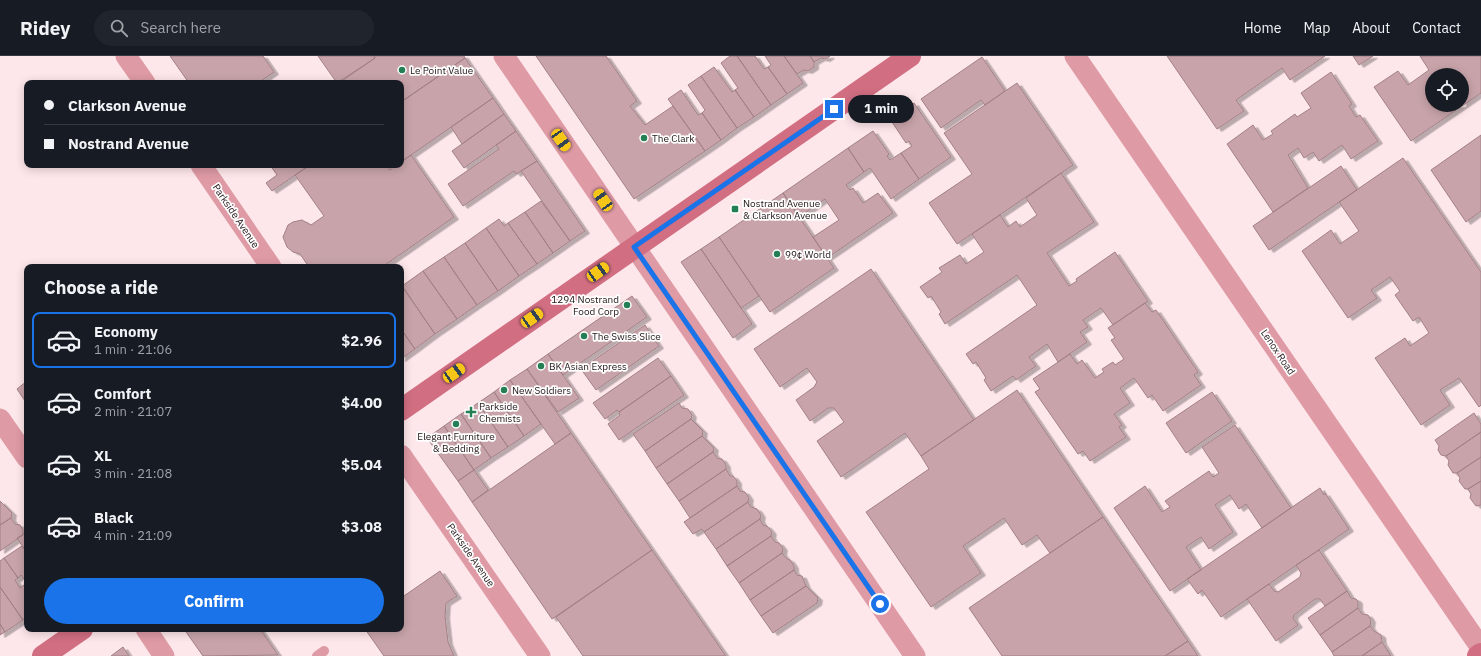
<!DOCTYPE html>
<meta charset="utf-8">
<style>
body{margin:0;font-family:"IBM Plex Sans",sans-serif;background:#20242c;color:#f1f3f6;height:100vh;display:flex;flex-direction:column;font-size:15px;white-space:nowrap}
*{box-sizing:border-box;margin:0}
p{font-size:13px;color:#9ea1a6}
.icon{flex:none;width:22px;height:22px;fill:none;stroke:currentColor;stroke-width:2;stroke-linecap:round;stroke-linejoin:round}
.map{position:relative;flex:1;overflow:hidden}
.details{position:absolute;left:24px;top:208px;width:380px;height:368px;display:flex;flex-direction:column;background:#171b24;border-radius:8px;box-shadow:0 2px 10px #0003}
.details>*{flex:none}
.guide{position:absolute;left:24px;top:24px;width:380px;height:88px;border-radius:8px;box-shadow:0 2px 10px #0003;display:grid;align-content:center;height:88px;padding:0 20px;background:#171b24}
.tools{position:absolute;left:1425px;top:12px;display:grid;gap:8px}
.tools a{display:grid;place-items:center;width:44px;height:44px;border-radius:50%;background:#171b24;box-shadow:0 2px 10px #0003;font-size:20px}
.end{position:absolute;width:18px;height:18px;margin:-9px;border:5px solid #1a73e8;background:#fff;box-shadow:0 0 0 2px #fff}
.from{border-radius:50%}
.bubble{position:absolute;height:28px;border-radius:14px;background:#171b24;box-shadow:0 2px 10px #0003;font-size:13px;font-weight:700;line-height:28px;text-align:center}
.car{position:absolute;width:12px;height:24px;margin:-12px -6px;border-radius:5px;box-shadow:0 0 3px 1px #0007;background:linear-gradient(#f5c518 24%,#345 0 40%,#f5c518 0 76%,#345 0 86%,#f5c518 0)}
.guide b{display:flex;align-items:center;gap:14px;height:38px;font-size:15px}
.guide b+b{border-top:1px solid #363941}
.guide i{width:10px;height:10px;background:#f1f3f6}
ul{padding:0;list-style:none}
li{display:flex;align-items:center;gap:12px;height:56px;margin:0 8px 6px;padding:0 12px;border:2px solid transparent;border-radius:8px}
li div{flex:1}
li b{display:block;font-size:15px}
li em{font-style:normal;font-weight:700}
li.current{border-color:#1a73e8}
li>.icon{width:36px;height:36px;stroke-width:1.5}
h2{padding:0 20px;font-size:18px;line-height:48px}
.action{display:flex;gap:8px;margin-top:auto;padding:8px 20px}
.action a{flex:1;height:46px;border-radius:24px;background:#1a73e8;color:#fff;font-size:16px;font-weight:700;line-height:46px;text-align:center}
header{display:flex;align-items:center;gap:24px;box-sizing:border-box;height:56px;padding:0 20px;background:#171b24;border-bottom:1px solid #363941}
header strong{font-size:19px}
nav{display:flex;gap:22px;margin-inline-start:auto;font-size:14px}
.search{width:280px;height:36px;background:#20242c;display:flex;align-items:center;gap:10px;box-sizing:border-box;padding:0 14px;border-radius:22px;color:#9ea1a6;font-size:15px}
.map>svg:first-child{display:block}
.building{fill:#c8a4aa;stroke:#a28085;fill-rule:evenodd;filter:url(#shadow)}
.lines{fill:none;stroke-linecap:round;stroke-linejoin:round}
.lane{stroke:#de9aa5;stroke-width:10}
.street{stroke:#de9aa5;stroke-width:21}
.secondary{stroke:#d16e82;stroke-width:22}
.route{stroke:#1a73e8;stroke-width:5}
.poi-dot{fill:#257f54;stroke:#fff;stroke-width:1.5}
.labels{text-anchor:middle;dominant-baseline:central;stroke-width:3.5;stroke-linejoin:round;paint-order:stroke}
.poi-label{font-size:10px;fill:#211416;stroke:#fff;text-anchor:start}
.street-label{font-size:10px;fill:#211416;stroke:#fff}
</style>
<header>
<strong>Ridey</strong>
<div class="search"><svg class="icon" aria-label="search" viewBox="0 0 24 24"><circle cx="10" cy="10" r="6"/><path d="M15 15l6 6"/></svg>Search here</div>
<nav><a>Home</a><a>Map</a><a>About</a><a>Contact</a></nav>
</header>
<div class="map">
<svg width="1481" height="600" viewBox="0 0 1481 600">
<defs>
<filter id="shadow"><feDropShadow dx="4.5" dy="2.5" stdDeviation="0" flood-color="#0004"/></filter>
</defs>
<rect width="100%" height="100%" fill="#fee7ea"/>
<!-- building -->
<path class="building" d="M170,0H263L274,16L258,27H189Z
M318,0H374L375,2L337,27Z
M374,0H464L465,2L401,46V27H339L375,2Z
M536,0H606L637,45L630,50L645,69L673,50L705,95L634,143Z
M730,0H737L771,49L754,61L735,34L738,32L721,7Z
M737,0H755L764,13L768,11L787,38L771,49Z
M765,0H784L803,27L787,38L768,11L771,9Z
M784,0H810L814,6V11L808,15L804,14L797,18Z
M810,0H830L826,3L821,2L814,6Z
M1167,0H1325L1290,24L1282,12L1236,44L1244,55L1217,73Z
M1353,0H1373L1359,9Z
M1420,0H1481V37L1411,85L1374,31L1398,15L1408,29L1429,14ZM1432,19H1462V49H1432Z
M982,1L1005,35L985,49L981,44L941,72L921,43Z
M465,2L493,42L401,106V46Z
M714,11L732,36L735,34L754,61L737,72L701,20Z
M1331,16L1352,48L1349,50L1356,61L1360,59L1378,85L1351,103L1342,89L1319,105L1313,96L1304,102L1298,92L1288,99L1308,132L1273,156L1227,88L1253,69L1263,84L1273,78L1271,75L1295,58L1297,61L1311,52L1301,37Z
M701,20L737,72L721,84L702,57L705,54L688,29Z
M1017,27L1073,109L957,188L929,147L972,118L944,77Z
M681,34L698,59L702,57L721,84L705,95L668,43Z
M493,42L504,58L462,88L451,71Z
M914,47L951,101L919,123L901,97L912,90L909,85L906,87L890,63Z
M504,58L516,75L464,112L452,95Z
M516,75L537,105L516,118L514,115L463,150L448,128L499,93L496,89Z
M873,75L889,98L887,100L890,104L901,97L919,123L891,143L870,112L864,116L848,92Z
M1481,79V155L1466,166L1431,114Z
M848,92L864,116L846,129L850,134L853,132L863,147L878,137L893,157L827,202L813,181L839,164L825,143L799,161L783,137Z
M411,99L454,161L382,211H309L300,198L293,196L287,191L283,181L288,169L293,166L302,164L311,169L324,160L295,119L310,109H386L390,114L396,109H401V106Z
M1403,102L1481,216V349L1479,351L1459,322L1440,334L1450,349L1421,369L1375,302L1405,282L1410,290L1429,277L1419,261L1413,265L1395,239L1400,235L1390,221L1371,234L1377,242L1348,262L1302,195L1331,174L1340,188L1359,175L1339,146Z
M537,105L585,175L570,185L521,115Z
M270,109H310L272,135L266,127L277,119Z
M1341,110L1357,134L1269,194L1253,170Z
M1061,117L1094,166L1047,197L1069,230L1077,225L1076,223L1115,196L1148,245L1113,269L1101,252L1083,264L1088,271L1080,276L1087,286L1058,306L1047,288L1029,301L1036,310L1016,324L1013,320L991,335L984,324L986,322L976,306L973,308L966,298L1037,249L1017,219L945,268L939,258L941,256L931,240L928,242L920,231L942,216L939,212L960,199L966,208L984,196L972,178L1000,159L1008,171L1016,165L1020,171L1037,159L1026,142Z
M783,137L834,212L770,256L719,181Z
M541,145L570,185L553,197L525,156Z
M525,156L553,197L537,208L508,167Z
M499,163L504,170L508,167L537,208L519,220L486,172Z
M486,172L519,220L498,235L465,187Z
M719,181L759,240L741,252L701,193Z
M465,187L498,235L477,249L444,201Z
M701,193L752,268L733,282L681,206Z
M444,201L477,249L457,263L423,215Z
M871,213L974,364L921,400L905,377L841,421L817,385L844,366L834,352H828L810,365L796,344L814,331L817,326L807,312L780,331L754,293Z
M423,215L457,263L435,278L402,230Z
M402,230L435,278L415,293L401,273Z
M632,240L647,261L563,319L548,298Z
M1145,247L1152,256L1156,254L1198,316L1194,319L1201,329L1163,355L1152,339L1148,342L1134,322L1120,332L1130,347L1114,358L1122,369L1119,371L1126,381L1090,405L1083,395L1078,398L1035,336L1040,333L1033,323L1070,298L1077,308L1082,304L1095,322L1104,316L1102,313L1113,306L1115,309L1124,303L1111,284L1115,282L1108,272Z
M645,269L659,290L596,334L581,313Z
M401,273L415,293L401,303Z
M548,298L579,342L558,356L527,313Z
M658,302L671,320L619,356L617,354L605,363L593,347Z
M527,313L571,377L555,388L510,324Z
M671,320L684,339L619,384L608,368L620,359L619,356Z
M510,324L541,368L524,380L494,336Z
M27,325V348L17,333Z
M1017,334L1103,461L1050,497L1037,479L1022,489L1004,462L963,490L981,517L931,551L866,456L929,413L921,400Z
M494,336L524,380L508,391L478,347Z
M1212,336L1232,365L1186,397L1166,367Z
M478,347L508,391L491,402L461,358Z
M679,347L682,352L688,353L692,359L691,363L645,395L633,378Z
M1474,357L1481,368V376L1446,400L1441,399L1438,394L1439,390L1435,384Z
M461,358L491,402L474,414L444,370Z
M691,363L703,375L702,380L656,412L645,395Z
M1235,369L1291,452L1262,472L1246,448L1239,453L1230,439L1215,449L1233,476L1209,493L1201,481L1186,491L1201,514L1170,535L1114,452L1145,430L1162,456L1170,451L1165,445L1209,415L1213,421L1219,417L1202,391Z
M444,370L474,414L458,425L427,382Z
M1481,376V401L1457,417H1453L1448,409L1449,405L1446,400Z
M571,377L652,494L552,563L472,446Z
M702,380L714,392L713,396L667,428L656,412Z
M713,396L717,402L722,403L726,409V413L679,445L667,428Z
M1481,401V425L1468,433H1465L1459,425L1460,422L1457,417Z
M726,413L730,420H733L737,425V430L690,462L679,445Z
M474,414L488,434L472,446L458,425Z
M1481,425V449L1476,450L1470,442L1471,438L1468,433Z
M737,430L740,435L745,436L749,442L748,446L704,476L702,473L693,478L684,466Z
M1320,432L1324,439L1325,437L1349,473L1221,561L1202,534L1198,538L1187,523Z
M0,445L12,457L11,462L0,469Z
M748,446L751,451L757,453L761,459L760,463L716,493L704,476Z
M1103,461L1188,585L1165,600H1002L969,552Z
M11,462L15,468L20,469L23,474V479L0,495V469Z
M760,463L763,469L767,470L772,476L771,480L727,510L716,493Z
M27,476V497L17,482Z
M771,480L775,486L779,487L783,492L782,497L739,527L727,510Z
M22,490L27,497V534L24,529L27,527L21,519L18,522L4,502Z
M652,494L726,600H583L556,561Z
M1319,494L1347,535L1325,550L1320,543H1315L1294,559L1293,562L1298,569L1276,585L1247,543L1269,528L1274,535L1278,536L1300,521L1301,517L1296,509Z
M782,497L786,502L790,504L794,510V514L750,544L739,527Z
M4,502L18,522L15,524L20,532L24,529L27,534V561L23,564L0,531V505Z
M794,514L797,519L802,520L806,530L761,560L750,544Z
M440,515L457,540L446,547L445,560L448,586L454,600H384L365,573H401V542Z
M806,530L818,542L817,547L773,577L761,560Z
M0,531L23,564L5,576L0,568Z
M1347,535L1351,542L1356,543L1358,545V552L1320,579L1308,562Z
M1358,552L1362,558L1368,559L1371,564L1370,570L1332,596L1320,579Z
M0,568L5,576L0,579Z
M1370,570L1374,575L1381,579L1382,586L1362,600H1334L1332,596Z
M184,573H260L278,599L203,600Z
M1188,585L1198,600H1165Z
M1382,586L1391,600H1362Z
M123,591L129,600H111Z"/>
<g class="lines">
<!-- lane -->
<path class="lane" d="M317,600L324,595"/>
<!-- street -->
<path class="street" d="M126,0L145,27
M504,0L915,600
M1075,0L1481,592
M201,109L271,211
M0,363L27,402
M401,399L540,600
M146,573L164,600"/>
<!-- secondary -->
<path class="secondary" d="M401,354L910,0
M43,600L82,573
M1478,600L1481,598"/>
</g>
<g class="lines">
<!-- route -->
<path class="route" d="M834,53L634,191L880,548"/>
</g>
<!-- markers -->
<g class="poi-dot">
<circle cx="402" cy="14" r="4"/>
<circle cx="644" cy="82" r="4"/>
<rect x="731" y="149" width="8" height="8" rx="2"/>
<circle cx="777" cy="198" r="4"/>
<circle cx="627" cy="249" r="4"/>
<circle cx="584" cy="280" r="4"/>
<circle cx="541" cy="310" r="4"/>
<circle cx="504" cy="334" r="4"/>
<path d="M469 350h4v4h4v4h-4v4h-4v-4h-4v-4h4z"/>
<circle cx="456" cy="368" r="4"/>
</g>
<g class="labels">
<!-- poi labels -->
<g class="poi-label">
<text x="410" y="14">Le Point Value</text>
<text x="652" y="82">The Clark</text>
<text x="743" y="147">Nostrand Avenue<tspan x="743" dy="12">&amp; Clarkson Avenue</tspan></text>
<text x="785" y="198">99¢ World</text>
<text x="619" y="243" text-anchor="end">1294 Nostrand<tspan x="619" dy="12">Food Corp</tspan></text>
<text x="592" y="280">The Swiss Slice</text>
<text x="549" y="310">BK Asian Express</text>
<text x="512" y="334">New Soldiers</text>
<text x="479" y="350">Parkside<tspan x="479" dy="12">Chemists</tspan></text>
<text x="456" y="380" text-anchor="middle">Elegant Furniture<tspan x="456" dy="12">&amp; Bedding</tspan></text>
</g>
<!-- street labels -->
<g class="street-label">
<text transform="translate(236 160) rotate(56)">Parkside Avenue</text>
<text transform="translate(1278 296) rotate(56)">Lenox Road</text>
<text transform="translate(471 499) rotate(55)">Parkside Avenue</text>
</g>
</g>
</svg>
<div class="tools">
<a><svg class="icon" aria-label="locate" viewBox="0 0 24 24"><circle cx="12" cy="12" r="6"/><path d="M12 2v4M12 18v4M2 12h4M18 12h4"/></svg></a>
</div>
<i class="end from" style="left:880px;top:548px"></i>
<i class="end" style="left:834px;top:53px"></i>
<div class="bubble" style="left:848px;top:39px;width:66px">1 min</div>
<i class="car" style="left:561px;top:84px;rotate:145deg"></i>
<i class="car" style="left:603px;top:144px;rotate:326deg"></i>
<i class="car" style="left:598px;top:216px;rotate:55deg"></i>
<i class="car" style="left:532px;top:262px;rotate:55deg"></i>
<i class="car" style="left:454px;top:317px;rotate:55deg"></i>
<div class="guide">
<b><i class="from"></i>Clarkson Avenue</b>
<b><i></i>Nostrand Avenue</b>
</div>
<section class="details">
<h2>Choose a ride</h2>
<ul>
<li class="current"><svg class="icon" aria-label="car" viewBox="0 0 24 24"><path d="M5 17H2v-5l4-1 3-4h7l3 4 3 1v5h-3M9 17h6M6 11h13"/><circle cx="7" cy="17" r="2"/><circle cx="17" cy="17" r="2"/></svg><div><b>Economy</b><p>1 min · 21:06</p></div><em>$2.96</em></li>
<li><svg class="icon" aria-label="car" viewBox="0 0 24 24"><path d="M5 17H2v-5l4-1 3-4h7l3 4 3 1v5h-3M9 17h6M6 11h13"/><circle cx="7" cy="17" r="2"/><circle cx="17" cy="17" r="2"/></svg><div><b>Comfort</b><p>2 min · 21:07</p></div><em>$4.00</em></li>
<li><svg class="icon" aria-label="car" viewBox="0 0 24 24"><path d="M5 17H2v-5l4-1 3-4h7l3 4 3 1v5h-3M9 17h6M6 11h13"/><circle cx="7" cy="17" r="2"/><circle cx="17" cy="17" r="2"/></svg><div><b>XL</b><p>3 min · 21:08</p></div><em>$5.04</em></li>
<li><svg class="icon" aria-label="car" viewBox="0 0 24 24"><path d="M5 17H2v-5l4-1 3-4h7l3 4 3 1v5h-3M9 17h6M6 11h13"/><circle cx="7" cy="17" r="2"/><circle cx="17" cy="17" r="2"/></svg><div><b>Black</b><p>4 min · 21:09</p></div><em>$3.08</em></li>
</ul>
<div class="action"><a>Confirm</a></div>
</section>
</div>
